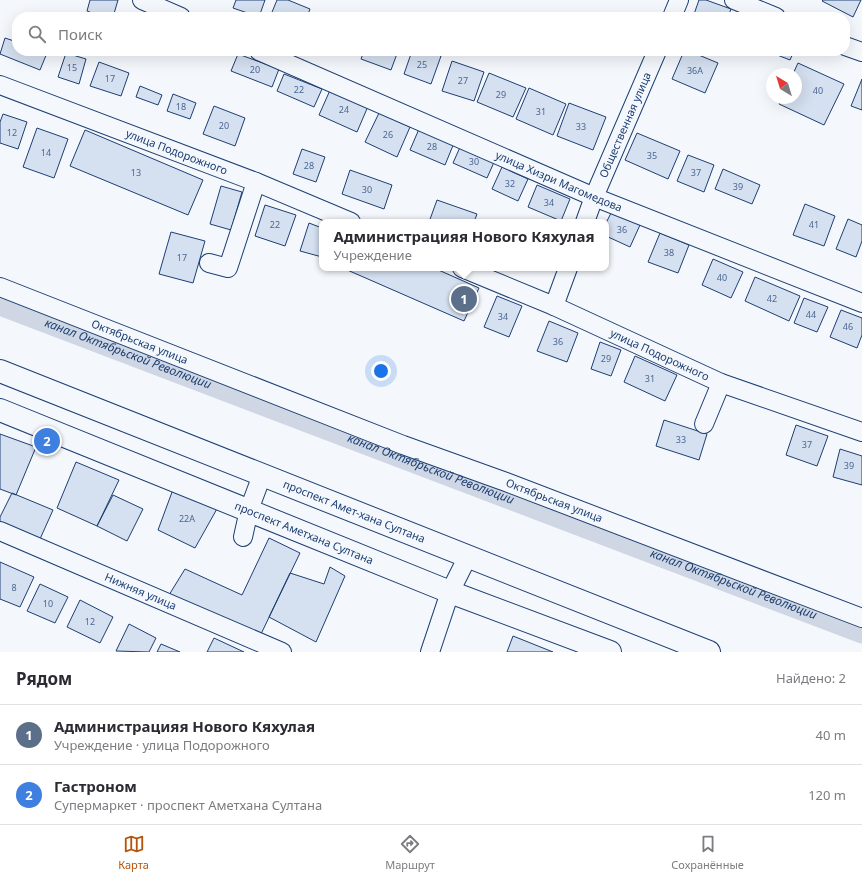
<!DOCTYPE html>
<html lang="ru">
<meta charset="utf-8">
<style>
:root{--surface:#fff;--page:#f2f2f3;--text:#2b2b33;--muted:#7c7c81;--line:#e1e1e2;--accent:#b45309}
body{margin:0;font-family:"Noto Sans",sans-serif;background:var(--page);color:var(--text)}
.compass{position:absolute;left:766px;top:68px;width:36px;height:36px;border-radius:50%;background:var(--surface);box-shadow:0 4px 16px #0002;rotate:322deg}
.you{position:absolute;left:381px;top:371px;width:14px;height:14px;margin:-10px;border:3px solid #fff;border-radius:50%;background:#1a73e8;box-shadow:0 0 0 6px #1a73e833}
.badge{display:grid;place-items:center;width:26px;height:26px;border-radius:50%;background:var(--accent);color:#fff;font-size:13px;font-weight:700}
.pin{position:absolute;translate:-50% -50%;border:2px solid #fff;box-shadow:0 1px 4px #0006}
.popup{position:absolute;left:319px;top:219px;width:290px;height:52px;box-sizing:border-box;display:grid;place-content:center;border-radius:8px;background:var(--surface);filter:drop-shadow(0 1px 3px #0005);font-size:13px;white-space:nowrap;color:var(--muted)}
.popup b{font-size:15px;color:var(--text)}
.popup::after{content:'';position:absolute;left:50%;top:100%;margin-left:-8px;border:8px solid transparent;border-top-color:var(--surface)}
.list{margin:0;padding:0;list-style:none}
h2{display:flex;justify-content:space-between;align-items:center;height:52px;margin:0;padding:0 16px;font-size:17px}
h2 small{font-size:13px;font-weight:400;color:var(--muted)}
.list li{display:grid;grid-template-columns:26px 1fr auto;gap:12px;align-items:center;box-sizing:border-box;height:60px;padding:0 16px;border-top:1px solid var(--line)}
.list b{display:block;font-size:15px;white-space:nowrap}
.list p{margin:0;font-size:13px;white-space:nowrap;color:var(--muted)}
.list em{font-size:13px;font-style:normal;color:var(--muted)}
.icon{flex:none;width:22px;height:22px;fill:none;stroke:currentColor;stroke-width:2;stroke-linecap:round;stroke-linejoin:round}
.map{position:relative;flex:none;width:862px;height:652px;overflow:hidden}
.search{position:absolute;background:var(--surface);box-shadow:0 4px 16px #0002;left:12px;right:12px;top:12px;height:44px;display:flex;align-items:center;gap:10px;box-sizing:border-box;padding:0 14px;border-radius:16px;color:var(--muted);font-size:15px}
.sheet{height:172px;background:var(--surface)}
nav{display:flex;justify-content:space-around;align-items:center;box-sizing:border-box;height:56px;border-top:1px solid var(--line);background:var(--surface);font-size:11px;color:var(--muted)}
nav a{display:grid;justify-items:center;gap:2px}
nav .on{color:var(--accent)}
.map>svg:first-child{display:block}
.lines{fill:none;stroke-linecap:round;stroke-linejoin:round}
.canal{stroke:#cfd7e4;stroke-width:21}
.building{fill:#d5e0f0;stroke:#1d3f73}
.minor-casing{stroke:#1d3f73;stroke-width:20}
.primary-casing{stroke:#1d3f73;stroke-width:24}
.minor{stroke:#f4f7fb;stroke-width:18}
.primary{stroke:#f4f7fb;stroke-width:22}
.labels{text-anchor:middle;stroke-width:3;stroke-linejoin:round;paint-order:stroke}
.number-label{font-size:9px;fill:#4b6792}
.street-label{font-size:11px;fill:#1d3f73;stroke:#f4f7fb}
.water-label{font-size:12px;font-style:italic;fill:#1d3f73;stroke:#f4f7fb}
</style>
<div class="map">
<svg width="862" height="652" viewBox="0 0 862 652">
<rect width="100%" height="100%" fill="#f4f7fb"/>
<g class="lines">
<path class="canal" id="s1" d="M0,305l862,328"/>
</g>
<path class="building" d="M90,0h28l-5,17h-11l-15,-6z
M236,0h29l-6,17 -26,-9z
M277,0h11l22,9 -3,8h-37z
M699,0h7l25,9 -3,8h-35z
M823,0h38l-8,17 -31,-16z
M5,38l12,4v9h23l7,2 -7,17 -40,-16z
M364,51h34l-7,19 -30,-11z
M412,51h16l13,5 -10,28 -27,-10z
M684,51h5l29,12 -13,30 -33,-14z
M767,51h27l-4,9z
M66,53l20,6 -7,25 -21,-7z
M238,54l41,15 -7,18 -41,-16z
M452,61l32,11 -10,29 -32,-10z
M99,62l30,11 -8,23 -31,-10z
M798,63l46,21 -20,41 -45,-21 3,-6h14v-24h-3z
M489,73l37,15 -13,29 -36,-15z
M284,74l38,15 -8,18 -37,-16z
M862,79v31l-11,-4z
M140,86l22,9 -4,10 -22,-8z
M331,88l38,16 -12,28 -38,-17z
M529,88l37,16 -13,31 -37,-16z
M173,94l23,9 -6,16 -23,-8z
M569,103l37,14 -13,33 -36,-14z
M214,106l31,12 -10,28 -32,-12z
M379,113l31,14 -13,30 -32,-15z
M3,114l24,8 -9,27 -18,-6v-21z
M37,128l31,11 -14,39 -31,-11z
M419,129l35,14 -9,22 -35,-15z
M85,130l118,50 -15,35 -118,-49z
M637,133l43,18 -12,28 -43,-19z
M461,145l34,15 -8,18 -34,-15z
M302,149l23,8 -9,25 -23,-8z
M688,155l26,10 -10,27 -27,-11z
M502,167l26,12 -10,22 -26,-12z
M723,169l37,16 -8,19 -37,-15z
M350,170l42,15 -8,24 -42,-15z
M537,185l33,14 -9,22 -33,-14z
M221,186l21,6 -11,38 -21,-6z
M437,200l40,14 -3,8h-45z
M805,204l30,12 -11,30 -31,-11z
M265,205l31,10 -11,31 -30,-10z
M612,211l28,14 -10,22 -24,-11v-13z
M848,219l14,6v16l-6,16 -20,-8z
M309,223l13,5v29l-22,-6z
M171,232l34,9 -12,42 -34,-9z
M660,233l29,12 -11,28 -30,-11z
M713,259l30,13 -12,26 -29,-13z
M345,268h89l45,20 -15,33 -119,-52z
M755,277l45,19 -11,25 -44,-20z
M497,296l25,10 -13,31 -25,-10z
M804,298l24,9 -11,25 -23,-9z
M841,310l21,8v17l-5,13 -27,-11z
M549,321l29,12 -11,29 -30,-11z
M600,342l21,8 -10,26 -20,-7z
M635,356l42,19 -12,26 -41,-19z
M664,420l43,14 -8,26 -43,-14z
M796,425l32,11 -11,30 -31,-11z
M0,434l36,13 -20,48 -16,-6z
M840,449l22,7v29l-29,-8z
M76,462l43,18 -22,46 -40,-18z
M175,484l43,23 -23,41 -37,-18z
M12,493l41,17 -13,29 -40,-15v-7z
M113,495l30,14 -16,32 -30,-15z
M269,538l31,15 -39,81 -92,-39 16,-26 57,26z
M0,562l34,15 -14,30 -20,-8z
M330,567l15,9 -29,66 -47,-25 21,-44 34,11z
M40,584l28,13 -13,26 -28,-12z
M80,600l33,17 -13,26 -33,-16z
M129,624l27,14 -7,14 -33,-1z
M513,636l40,16h-46z
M214,638l30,14h-37z
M161,644l19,8h-23z"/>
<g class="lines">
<g class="minor-casing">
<g id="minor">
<path d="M142,0l39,17"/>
<path d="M734,0l42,17"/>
<path d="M672,17l7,-17"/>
<path d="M845,46l17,6"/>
<path id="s2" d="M259,51l335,146 268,106"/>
<path id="s3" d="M0,85l256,97 95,40"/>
<path id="s4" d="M585,222l9,-25 63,-146"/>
<path d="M209,263l19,5 28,-86"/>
<path id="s5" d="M462,268l92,38 167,77 141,49"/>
<path id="s6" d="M0,287l403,158 103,37 356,136"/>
<path d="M554,306l14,-38"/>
<path d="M704,424l17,-41"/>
<path id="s7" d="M0,531l282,121"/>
<path d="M243,537l6,-27 13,-35"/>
<path d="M430,652l20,-60 18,-36"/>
</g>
</g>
<g class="primary-casing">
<g id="primary">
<path id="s8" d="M0,371l709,281"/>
<path id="s9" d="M0,410l450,182 160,60"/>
</g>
</g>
<use href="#minor" class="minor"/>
<use href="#primary" class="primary"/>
</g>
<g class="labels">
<g class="number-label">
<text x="422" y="68">25</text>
<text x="72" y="71">15</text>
<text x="255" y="73">20</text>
<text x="695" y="74">36А</text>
<text x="110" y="82">17</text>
<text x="463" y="84">27</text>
<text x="299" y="93">22</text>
<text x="818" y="94">40</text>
<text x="501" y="98">29</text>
<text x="181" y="110">18</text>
<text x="344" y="113">24</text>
<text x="541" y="115">31</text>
<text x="224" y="129">20</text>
<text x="581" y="130">33</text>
<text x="12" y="136">12</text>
<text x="388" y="138">26</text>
<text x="432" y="150">28</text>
<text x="46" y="156">14</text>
<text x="652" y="159">35</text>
<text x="474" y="165">30</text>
<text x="309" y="169">28</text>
<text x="136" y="176">13</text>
<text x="696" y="176">37</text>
<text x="510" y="187">32</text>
<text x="738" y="190">39</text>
<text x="367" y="193">30</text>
<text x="549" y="206">34</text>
<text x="275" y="228">22</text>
<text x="814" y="228">41</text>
<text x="622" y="233">36</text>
<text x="669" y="256">38</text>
<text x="182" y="261">17</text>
<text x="722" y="281">40</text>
<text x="772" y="302">42</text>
<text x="811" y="318">44</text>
<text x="503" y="320">34</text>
<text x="848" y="330">46</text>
<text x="558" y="345">36</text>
<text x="606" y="362">29</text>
<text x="650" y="382">31</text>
<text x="681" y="443">33</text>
<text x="807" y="448">37</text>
<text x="849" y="469">39</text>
<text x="187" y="522">22А</text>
<text x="14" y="591">8</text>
<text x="48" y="607">10</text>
<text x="90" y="625">12</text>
</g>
<g class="street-label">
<text dy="4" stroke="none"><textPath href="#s4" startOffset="105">Общественная улица</textPath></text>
<text dy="4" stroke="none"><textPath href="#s3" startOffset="189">улица Подорожного</textPath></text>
<text dy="4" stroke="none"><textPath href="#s2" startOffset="327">улица Хизри Магомедова</textPath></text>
<text dy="4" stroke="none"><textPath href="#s6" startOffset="150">Октябрьская улица</textPath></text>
<text dy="4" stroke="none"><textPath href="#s5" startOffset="216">улица Подорожного</textPath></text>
<text dy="4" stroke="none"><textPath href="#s6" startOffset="594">Октябрьская улица</textPath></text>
<text dy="4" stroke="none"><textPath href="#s8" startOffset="381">проспект Амет-хана Султана</textPath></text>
<text dy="4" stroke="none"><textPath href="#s9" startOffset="328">проспект Аметхана Султана</textPath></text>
<text dy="4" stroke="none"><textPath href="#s7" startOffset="153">Нижняя улица</textPath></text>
</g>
<g class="water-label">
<text dy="4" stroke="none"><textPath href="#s1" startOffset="137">канал Октябрьской Революции</textPath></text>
<text dy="4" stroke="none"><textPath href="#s1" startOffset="461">канал Октябрьской Революции</textPath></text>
<text dy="4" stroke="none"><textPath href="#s1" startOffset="785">канал Октябрьской Революции</textPath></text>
</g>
</g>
</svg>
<svg class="compass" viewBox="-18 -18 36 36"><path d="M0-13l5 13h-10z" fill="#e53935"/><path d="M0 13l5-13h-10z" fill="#7c7c81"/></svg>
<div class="you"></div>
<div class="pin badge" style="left:464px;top:299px;background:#5c6f8a">1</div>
<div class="popup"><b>Администрацияя Нового Кяхулая</b>Учреждение</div>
<div class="pin badge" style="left:47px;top:441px;background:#3f7fe0">2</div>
<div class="search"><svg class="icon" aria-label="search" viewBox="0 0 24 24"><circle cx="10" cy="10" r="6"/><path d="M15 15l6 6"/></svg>Поиск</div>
</div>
<section class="sheet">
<h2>Рядом<small>Найдено: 2</small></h2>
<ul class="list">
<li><span class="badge" style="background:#5c6f8a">1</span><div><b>Администрацияя Нового Кяхулая</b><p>Учреждение · улица Подорожного</p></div><em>40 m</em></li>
<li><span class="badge" style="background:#3f7fe0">2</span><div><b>Гастроном</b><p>Супермаркет · проспект Аметхана Султана</p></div><em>120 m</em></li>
</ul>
</section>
<nav>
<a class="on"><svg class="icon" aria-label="map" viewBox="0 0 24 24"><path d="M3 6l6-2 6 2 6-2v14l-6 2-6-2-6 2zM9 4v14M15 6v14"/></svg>Карта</a>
<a><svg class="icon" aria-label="directions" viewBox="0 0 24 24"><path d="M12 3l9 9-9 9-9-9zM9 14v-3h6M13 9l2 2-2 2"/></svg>Маршрут</a>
<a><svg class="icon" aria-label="saved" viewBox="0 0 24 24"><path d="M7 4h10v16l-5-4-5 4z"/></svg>Сохранённые</a>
</nav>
